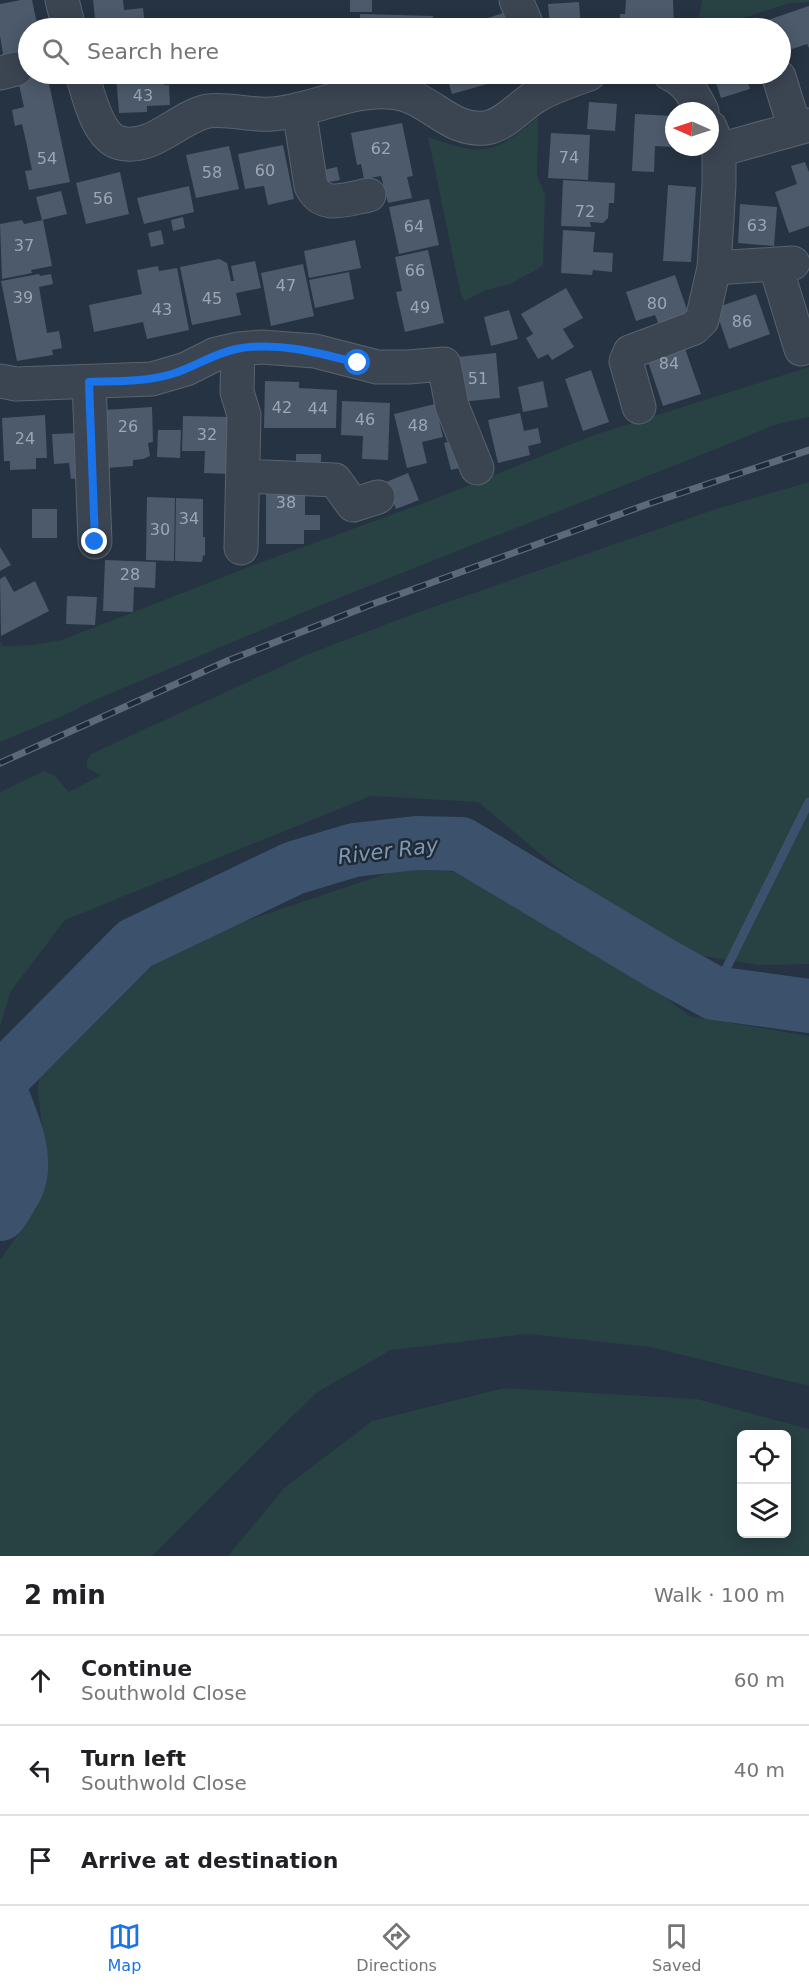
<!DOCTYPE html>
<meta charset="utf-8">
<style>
:root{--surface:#fff;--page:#f6f6f6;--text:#202124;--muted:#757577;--line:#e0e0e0;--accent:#1a73e8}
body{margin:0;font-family:"DejaVu Sans",sans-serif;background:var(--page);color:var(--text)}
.controls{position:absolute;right:18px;bottom:18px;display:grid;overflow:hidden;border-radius:9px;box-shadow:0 3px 15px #0003}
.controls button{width:54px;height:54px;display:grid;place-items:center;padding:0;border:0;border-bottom:2px solid var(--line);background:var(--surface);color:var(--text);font:30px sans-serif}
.compass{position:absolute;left:665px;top:102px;width:54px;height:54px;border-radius:50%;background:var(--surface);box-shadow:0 3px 15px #0003;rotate:273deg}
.stop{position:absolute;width:18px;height:18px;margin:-14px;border:4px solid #1a73e8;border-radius:50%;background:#fff}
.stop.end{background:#1a73e8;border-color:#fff;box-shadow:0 2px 6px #0008}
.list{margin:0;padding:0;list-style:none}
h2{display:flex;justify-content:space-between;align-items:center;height:78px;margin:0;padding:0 24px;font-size:26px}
h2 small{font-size:20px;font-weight:400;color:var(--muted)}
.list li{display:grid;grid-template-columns:39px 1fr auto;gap:18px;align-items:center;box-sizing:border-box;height:90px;padding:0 24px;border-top:2px solid var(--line)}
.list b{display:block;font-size:22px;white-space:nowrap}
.list p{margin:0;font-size:20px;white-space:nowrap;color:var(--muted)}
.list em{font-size:20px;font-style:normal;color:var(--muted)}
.icon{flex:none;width:33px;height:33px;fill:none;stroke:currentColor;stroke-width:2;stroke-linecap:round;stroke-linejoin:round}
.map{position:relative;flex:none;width:809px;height:1556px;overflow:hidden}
.search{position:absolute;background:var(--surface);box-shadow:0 3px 15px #0003;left:18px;right:18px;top:18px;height:66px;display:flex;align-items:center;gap:15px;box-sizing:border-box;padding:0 21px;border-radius:33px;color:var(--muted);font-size:22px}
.sheet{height:348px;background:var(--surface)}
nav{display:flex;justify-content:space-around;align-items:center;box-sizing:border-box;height:84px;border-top:2px solid var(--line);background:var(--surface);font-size:16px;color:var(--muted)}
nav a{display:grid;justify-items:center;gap:3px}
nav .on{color:var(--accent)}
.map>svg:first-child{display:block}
.green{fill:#284143;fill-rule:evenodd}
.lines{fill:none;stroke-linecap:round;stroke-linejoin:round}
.stream{stroke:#3c516b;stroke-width:9}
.river{stroke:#3c516b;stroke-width:54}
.building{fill:#4c5a6b}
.minor-casing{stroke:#59636f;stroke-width:35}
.minor{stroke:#3b4552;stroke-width:33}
.rail-casing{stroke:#5d6979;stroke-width:7}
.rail{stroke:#1f2a37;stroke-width:4.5;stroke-dasharray:14;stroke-linecap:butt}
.route{stroke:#1a73e8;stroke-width:8}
.labels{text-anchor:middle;stroke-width:5;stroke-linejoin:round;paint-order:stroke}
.number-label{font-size:16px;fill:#9da6b4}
.water-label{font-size:21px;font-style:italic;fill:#7f97b3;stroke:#1f2a37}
</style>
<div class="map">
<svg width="809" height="1556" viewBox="0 0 809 1556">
<rect width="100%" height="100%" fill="#263342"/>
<path class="green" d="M702,0h107v2l-19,1 -78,25h-15z
M538,117l-1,58 8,20 -2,71 -33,18 -24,6 -21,11 -4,-7 -5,-22 -28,-135c55,19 65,19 110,-20z
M809,367v50l-35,8 -53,22 -400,158 -231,97 -23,12 -67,28v-101l3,5 29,-1 30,-5 189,-74 181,-66 162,-65z
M809,482v482l-50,1 -86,-14 -123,-89 -72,-60 -107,-6 -306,124 -54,71 -11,36v-235l44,-21 10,4 15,17 32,-17 -14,-7v-8l4,-6 215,-99 110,-42 303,-105z
M400,869l61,3 121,62 108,82 119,20v350l-159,-39 -122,-13 -137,16 -75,43 -164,163h-152v-296l37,-53 9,-45 -8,-72 2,-25 64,-72 73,-49z
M504,1388l193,11 112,30v127h-581l56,-68 88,-67zM742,1434h44v100h-44z"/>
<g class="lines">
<path class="stream" d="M714,993l95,-191"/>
<path class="river" d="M0,1080l135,-136 159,-76 60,-18 62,-7 45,1 204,122 49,27 95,13
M0,1090c10,28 30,66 17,96 -4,9 -11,19 -17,28"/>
</g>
<path class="building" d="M21,0h11l6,28h-10v46h19l23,108 -41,8 -4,-19 7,-1 -5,-24 -5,-22 -7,2 -3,-16 12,-3 -11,-49 -9,2 -4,-24v-32z
M93,0h30l1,10 19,-2 2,20h-49z
M350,0h22v12h-22z
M626,0h47l1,28h-54v-14h5z
M579,2l2,26h-31l-2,-24z
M809,6v42l-2,-4 -27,9v-25h-36z
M509,11l5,17h-30l-2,-8z
M360,14l73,2v12h-73z
M218,18h27v10h-27z
M275,18h16v10h-16z
M339,19l18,1v8h-19z
M116,74h47l1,11h5l1,20 -23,1v6l-28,1z
M446,74h49l3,7 -46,13z
M713,74h32l5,15 -29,9z
M589,102l28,2 -2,27 -28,-2z
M635,114l39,2v31l-19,-1 -1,26 -22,-1z
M402,123l11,53 -6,1 5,21 -24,5 -7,-27 -17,3 -3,-15 -4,1 -6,-32z
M551,133l39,2 -2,45 -40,-2z
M283,145l11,54 -26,6 -4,-19 -19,3 -7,-35z
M229,146l10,43 -43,9 -10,-43z
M805,162l4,10v54l-20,7 -14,-41 22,-8 -6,-18z
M337,167l3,13 -15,3 -2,-13z
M120,172l9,42 -43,10 -10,-41z
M563,180l52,3 -1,20h-5l-1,15 -5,5 -13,-1 1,5 -30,-1z
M668,185l28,2 -5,75 -28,-1z
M189,186l5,26 -50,12 -7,-26z
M61,191l6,23 -25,6 -6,-23z
M429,199l10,46 -40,9 -10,-47z
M740,204l37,3 -3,39 -36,-3z
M183,217l2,11 -12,3 -2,-11z
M22,220l2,4 19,-4 9,46 -21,4 1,3 -30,6 -2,-55z
M161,230l3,14 -13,3 -3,-14z
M563,230l32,2 -2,20 20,1 -1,19 -19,-2 -1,5 -31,-2z
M355,240l6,28 -52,10 -5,-27z
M428,250l16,73 -39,9 -9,-40 6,-1 -7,-34z
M219,259l8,4 4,18h3l-3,-15 24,-5 6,27 -25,5 5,22 -49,10 -12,-58z
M303,264l11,52 -43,10 -10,-53z
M158,266l1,5 18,-3 12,62 -42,9 -4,-17 -49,10 -5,-27 53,-11 -5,-24z
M349,272l5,27 -39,9 -6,-28z
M39,274l1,2 11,-2 2,10 -14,3 8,46 12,-2 3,17 -10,2 1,5 -36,6 -16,-80z
M675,275l17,49 -29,11 -8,-20 -19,6 -10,-29z
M566,288l17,30 -20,11 11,18 -22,13 -4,-6 -10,5 -12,-21 7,-4 -12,-20z
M756,294l14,40 -41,15 -14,-41z
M509,310l9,29 -27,7 -7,-29z
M683,343l18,51 -38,12 -17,-50z
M496,353l4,45 -39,4 -4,-45z
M591,370l18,52 -26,9 -18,-52z
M265,381l34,1v6l38,2 -1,38h-72z
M543,381l5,26 -25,5 -5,-25z
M342,401l48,2 -2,57 -26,-1 1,-23 -22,-1z
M435,404l8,33 -21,5 5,21 -20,5 -13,-54z
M152,407l1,35 -5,1 2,13 -7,3 -10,1v6l-27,2 -2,-58z
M520,413l4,18 14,-3 3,15 -13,3 2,9 -32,8 -10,-43z
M45,415l2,43h-11v11l-26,1v-9h-6l-2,-43z
M183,416l48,1 -1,57 -26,-1 1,-22h-23z
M158,430h23l-1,28 -23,-1z
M79,433l2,45 -10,1 -2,-16 -15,1 -2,-30z
M457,440l7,27 -13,3 -7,-27z
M296,454h25v17h-25z
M408,473l11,27 -23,9 -10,-27z
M266,489h39v26h15v15h-16v14h-38z
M147,497l28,1 -1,63 -28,-1z
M176,498l27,1v38h2v19l-2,-1 -1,7 -27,-1z
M32,509h25v29h-25z
M0,547l11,18 -11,6z
M105,560l51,2 -1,26 -21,-1 -1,25 -30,-1z
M5,576l9,16 21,-11 14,30 -48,25 -1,-57z
M67,596l30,1 -2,28 -29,-1z"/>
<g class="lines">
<g class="minor-casing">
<path id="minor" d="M62,0l7,28
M516,0l12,28
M0,73l16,-4
M82,74c6,19 15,63 38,69 33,8 58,-26 88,-32 22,-3 43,5 64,3 42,-3 82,-28 125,-21 33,5 53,39 88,35 20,-2 36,-24 53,-33 16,-9 34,-15 51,-21
M670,74c16,7 24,21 32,37
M779,77l16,52
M299,109l12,77c12,24 35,13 58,9
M719,150l90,-25
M775,264l26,85
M714,268l79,-5
M238,349l-1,43 7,23 -3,133
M0,381l16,3 136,-5 34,-10 30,-15 22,-5 24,-2 53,4 62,16h31l36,-3 8,42 25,62
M89,382l6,160
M639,407l-13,-46 4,-9 64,-24 8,-8 12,-52 5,-83v-35l-9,-23
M243,476l92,4 18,25 25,-8"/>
</g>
<use href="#minor" class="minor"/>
<g class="rail-casing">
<path id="rail" d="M0,763l227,-102 143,-56 278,-101 161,-54"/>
</g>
<use href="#rail" class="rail"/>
</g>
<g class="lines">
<path class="route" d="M95,542l-6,-160c28,-1 56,0 83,-8 22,-7 41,-20 64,-25 41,-8 84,4 122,14"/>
</g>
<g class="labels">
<g class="number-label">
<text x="143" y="101">43</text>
<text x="381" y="154">62</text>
<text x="569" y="163">74</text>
<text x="47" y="164">54</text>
<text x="265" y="176">60</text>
<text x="212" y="178">58</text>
<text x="103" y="204">56</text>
<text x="585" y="217">72</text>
<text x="757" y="231">63</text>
<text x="414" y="232">64</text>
<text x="24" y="251">37</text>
<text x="415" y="276">66</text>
<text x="286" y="291">47</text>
<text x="23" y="303">39</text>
<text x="212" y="304">45</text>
<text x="657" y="309">80</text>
<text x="420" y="313">49</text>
<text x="162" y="315">43</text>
<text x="742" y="327">86</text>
<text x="669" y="369">84</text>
<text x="478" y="384">51</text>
<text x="282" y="413">42</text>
<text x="318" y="414">44</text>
<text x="365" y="425">46</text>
<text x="418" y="431">48</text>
<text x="128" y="432">26</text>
<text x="207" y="440">32</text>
<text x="25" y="444">24</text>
<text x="286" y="508">38</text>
<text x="189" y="524">34</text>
<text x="160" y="535">30</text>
<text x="130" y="580">28</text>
</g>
<g class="water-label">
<text transform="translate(388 851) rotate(-7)" y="7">River Ray</text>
</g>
</g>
</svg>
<div class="controls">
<button><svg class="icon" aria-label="locate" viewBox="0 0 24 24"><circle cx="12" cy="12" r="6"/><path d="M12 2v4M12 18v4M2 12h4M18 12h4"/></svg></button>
<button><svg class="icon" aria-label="layers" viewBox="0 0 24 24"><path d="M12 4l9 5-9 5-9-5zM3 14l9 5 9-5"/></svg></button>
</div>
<svg class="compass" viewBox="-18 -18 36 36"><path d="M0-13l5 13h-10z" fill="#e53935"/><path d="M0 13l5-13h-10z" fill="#757577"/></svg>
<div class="stop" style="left:358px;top:363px"></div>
<div class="stop end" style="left:95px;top:542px"></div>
<div class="search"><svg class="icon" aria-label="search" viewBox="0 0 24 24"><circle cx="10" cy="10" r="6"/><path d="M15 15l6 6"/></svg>Search here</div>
</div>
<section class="sheet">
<h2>2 min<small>Walk · 100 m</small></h2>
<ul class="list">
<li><svg class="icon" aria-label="ahead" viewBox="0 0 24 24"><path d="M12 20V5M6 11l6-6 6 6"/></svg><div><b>Continue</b><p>Southwold Close</p></div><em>60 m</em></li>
<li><svg class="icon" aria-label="left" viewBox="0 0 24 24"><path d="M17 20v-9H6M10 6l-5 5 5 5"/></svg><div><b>Turn left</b><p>Southwold Close</p></div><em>40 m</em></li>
<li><svg class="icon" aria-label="arrive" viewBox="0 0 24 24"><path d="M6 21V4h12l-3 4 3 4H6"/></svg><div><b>Arrive at destination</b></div></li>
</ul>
</section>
<nav>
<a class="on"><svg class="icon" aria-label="map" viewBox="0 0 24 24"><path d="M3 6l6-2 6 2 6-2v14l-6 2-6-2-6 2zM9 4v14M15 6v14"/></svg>Map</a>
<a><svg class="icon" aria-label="directions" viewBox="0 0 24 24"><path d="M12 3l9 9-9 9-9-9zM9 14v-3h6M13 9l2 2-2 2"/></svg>Directions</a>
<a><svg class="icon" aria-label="saved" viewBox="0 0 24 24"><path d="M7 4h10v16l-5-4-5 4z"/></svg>Saved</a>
</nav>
